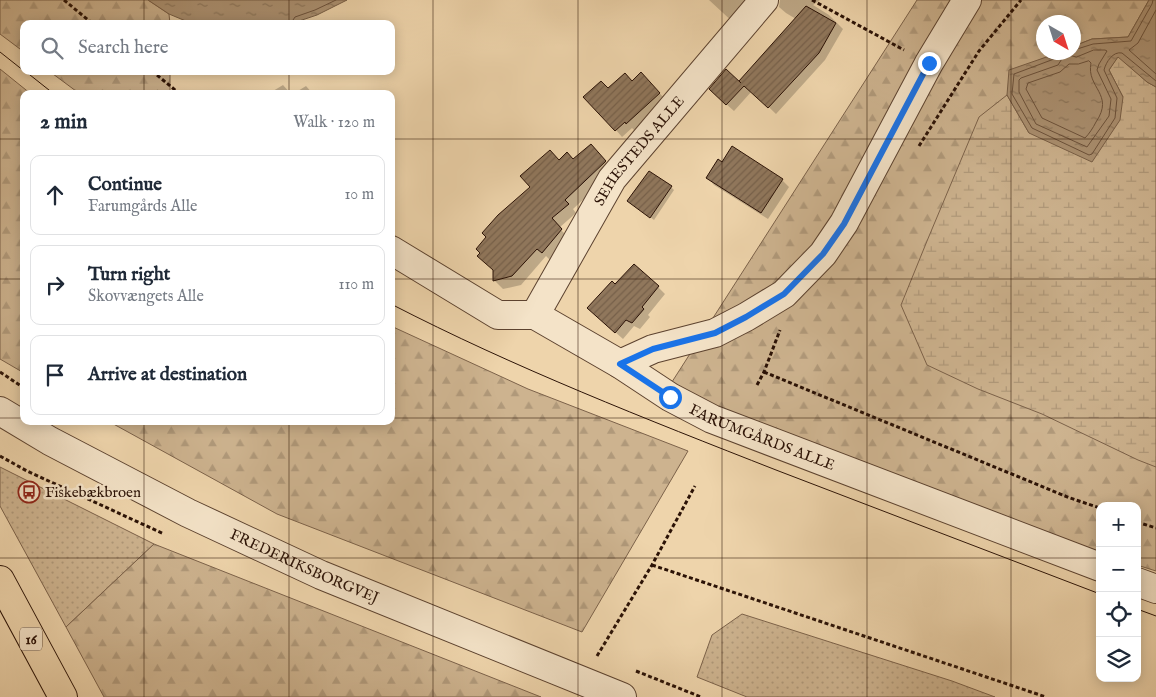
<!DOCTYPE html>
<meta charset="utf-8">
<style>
:root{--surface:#fff;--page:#f6f6f7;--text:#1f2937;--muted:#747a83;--line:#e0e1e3}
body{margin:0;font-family:"IM FELL English",serif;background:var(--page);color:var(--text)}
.controls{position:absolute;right:15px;bottom:15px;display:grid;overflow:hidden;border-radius:10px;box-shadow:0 2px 12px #0003}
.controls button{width:45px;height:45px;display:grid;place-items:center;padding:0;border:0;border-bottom:1px solid var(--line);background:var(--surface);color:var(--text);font:25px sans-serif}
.compass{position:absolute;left:1036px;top:15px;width:45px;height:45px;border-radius:50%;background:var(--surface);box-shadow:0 2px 12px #0003;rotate:141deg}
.stop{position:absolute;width:15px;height:15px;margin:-11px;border:4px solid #1a73e8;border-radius:50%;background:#fff}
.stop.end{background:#1a73e8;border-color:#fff;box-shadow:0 1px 5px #0008}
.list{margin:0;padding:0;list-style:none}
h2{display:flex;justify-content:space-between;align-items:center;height:65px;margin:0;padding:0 20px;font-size:21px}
h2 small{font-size:16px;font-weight:400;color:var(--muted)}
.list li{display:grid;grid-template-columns:32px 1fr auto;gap:15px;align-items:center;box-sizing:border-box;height:80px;margin:0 10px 10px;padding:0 10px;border:1px solid var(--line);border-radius:10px}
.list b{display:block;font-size:19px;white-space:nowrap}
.list p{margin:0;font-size:16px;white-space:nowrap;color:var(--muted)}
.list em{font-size:16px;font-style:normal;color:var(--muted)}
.icon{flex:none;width:28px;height:28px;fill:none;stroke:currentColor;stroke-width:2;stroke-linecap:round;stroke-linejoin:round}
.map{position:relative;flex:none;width:1156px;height:697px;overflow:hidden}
.search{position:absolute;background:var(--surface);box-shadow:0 2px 12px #0003;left:20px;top:20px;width:375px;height:55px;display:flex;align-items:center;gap:12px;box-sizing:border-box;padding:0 18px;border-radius:10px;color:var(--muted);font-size:19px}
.panel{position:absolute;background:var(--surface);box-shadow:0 2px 12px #0003;left:20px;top:90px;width:375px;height:335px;border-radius:10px}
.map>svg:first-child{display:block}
.grass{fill:url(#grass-dots);stroke:#7c624a}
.forest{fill:url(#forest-firs);stroke:#7c624a}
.wetland{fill:url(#wetland-marsh);stroke:#7c624a}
.water{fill:url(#water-ripples);stroke:#785f47}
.shadow{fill:#0003}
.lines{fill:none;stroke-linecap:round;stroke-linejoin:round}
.shore{stroke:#6c523c;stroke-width:1}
.building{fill:url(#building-hatch);stroke:#2b1206}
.minor-casing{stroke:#5c422f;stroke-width:30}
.highway-casing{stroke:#2b1206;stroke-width:30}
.path{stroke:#2b1206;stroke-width:3;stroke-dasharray:4 2.5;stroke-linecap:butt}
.minor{stroke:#f4e3c8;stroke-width:28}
.highway{stroke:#eed4ab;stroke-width:28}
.tram{stroke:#2b1206;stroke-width:1}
.route{stroke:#1a73e8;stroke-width:6}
.grid{fill:none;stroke:#2b1206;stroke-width:1;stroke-opacity:0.55}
.labels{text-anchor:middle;stroke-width:5;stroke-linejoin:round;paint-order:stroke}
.shield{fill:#f4e3c8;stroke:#675140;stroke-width:1}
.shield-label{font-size:14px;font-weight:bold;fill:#2b1206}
.street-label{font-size:15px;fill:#2b1206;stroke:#f4e3c8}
.poi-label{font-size:15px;fill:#2b1206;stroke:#f4e3c8;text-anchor:start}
</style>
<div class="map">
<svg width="1156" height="697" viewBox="0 0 1156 697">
<defs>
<pattern id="grass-dots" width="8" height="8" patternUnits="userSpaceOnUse" patternTransform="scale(1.25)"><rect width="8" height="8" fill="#cdb38f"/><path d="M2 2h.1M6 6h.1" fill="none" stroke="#b0997a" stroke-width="1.8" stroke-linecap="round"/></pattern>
<pattern id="forest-firs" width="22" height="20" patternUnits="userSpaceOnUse" patternTransform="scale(1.25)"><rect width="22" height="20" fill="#cdb38f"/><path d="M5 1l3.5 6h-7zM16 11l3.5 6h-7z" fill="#b0997a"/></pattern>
<pattern id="wetland-marsh" width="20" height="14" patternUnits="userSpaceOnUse" patternTransform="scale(1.25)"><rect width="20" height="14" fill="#cdb38f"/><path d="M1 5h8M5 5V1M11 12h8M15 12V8" fill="none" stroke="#b0997a"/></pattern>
<pattern id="water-ripples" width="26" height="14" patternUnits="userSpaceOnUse" patternTransform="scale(1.25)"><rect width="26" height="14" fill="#ac9273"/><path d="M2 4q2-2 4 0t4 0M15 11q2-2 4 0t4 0" fill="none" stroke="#8c765c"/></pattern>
<pattern id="building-hatch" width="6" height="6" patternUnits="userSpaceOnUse" patternTransform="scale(1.25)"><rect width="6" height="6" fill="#90775c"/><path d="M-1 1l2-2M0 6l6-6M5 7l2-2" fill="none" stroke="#76604a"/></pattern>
</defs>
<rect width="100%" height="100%" fill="#eed4ab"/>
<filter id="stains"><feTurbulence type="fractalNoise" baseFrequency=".004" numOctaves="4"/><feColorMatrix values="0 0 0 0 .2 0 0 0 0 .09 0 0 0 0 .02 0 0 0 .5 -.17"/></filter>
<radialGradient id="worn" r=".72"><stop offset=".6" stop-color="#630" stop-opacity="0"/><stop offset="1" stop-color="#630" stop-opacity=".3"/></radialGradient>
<path class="grass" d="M0,467l154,77 -88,83 -66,-121z
M742,614l210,67 43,16h-248l-50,-20 15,-42z"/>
<path class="forest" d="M0,0h148l21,14 1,10h-146v28l-24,-18z
M917,0h232l-21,37 -36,2 -18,7v-24h-30v30l14,1 -10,3 99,26 9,5v484l-19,-6v-59h-37v46l-439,-153z
M0,69l31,25h-7v279l-24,-14z
M49,71h121v23h-90z
M391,326l137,63 160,62 -106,181 -305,-118 -169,-93h283z
M154,544l387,153h-437l-38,-70z"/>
<path class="wetland" d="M1118,56l29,26 9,5v380l-18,-7 -96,-46 -64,-25 -51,-24 -26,-60 26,-64 52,-124 28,-22 22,38 94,-36 -14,-27z"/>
<path class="water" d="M148,0h199l-30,15 -27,9h-97l-24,-10z
M1149,0h7v87l-9,-5 -29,-25 -9,13 14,27 -3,23 -28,42 -63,-29 -22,-38 2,-25 49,-17 16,-1v-6l18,-7 36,-2z"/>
<path class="shadow" d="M709,0h47l-21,24z
M780,0h40l-7,5 16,10 14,14 -18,31 -49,54 -24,-23 -18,20 -17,-15 26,-10 53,-67 -10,-6 -7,-6z
M648,81l18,19 -32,30 -2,-2 -10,9 -6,-7 -8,-40 25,-8z
M283,85l8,9h-23z
M306,86l7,8h-20z
M599,155l15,16 -41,38 3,4 -17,15 11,11 -19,22 -5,-5 -25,29 -18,4 -8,-8 -1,-10 65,-110h15z
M708,178l74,2 7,7 -21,32 -54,-34z
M671,187l3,3 -20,30 -22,-16z
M658,287l7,7 -17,21 2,2 -10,12 -6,-3 -11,13 -27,-24z"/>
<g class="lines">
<path class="shore" d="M1156,10l-18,33 -9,7 27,24
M292,24l1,-4 2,-3 20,-7 21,-10
M1074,50l19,-6 38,-3 21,-37 1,-4
M1094,50h11l2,1 -8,13 -2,6 14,29 -2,17 -22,31 -51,-23 -17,-32v-12l2,-2 37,-13 7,-11 11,3z
M1058,52l-1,4 -3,3 -40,15 -2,20 20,34 57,27 3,-1 23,-36 2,-20 -13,-28c2,-8 9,-19 18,-17l34,28
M1089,61l2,2c-5,25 24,31 5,59 -3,6 -7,12 -11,16l-43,-20 -16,-29 2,-6 32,-11 9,-8h9z"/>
</g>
<path class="building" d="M806,6l30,17 -17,30 -51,55 -24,-22 -18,19 -17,-16 17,-20 15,14 -2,-2z
M641,72l19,21 -34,31 -1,-2 -10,9 -32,-34 18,-16 7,7 17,-15 7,8z
M591,144l15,17 -41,39 4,4 -17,14 10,11 -20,24 -5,-4 -25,27 -19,5v-11l-16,-14 3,-3 -4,-4 10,-12 -4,-4 16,-18 32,-28 -10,-11 30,-26 9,10 8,-8 6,7z
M732,146l51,33 -22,34 -55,-35 12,-19 4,3z
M649,171l23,15 -22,32 -23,-17z
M634,264l25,22 -17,21 2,2 -12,14 -6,-3 -11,13 -28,-25 25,-27 3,3z"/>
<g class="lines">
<g class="minor-casing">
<g id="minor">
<path id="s1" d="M391,250l107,65h37l85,49 50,33 42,22 388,148"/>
<path id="s2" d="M535,315l77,-136 152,-179"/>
<path d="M620,364l33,-15 62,-16 31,-16 38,-23 39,-40 21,-31 85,-160 38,-63"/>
<path id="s3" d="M0,411l50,30 138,72 133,62 301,122"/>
<path d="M1137,582l19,7"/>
</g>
</g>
<g class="highway-casing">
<path id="highway" d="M0,580l63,117"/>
</g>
<path class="path" d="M64,0l29,24
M812,0l92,50
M152,71l28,23
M919,146l60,-95 42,-51
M0,372l24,16
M764,372l306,126 30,10
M757,385l7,-13 16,-42
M0,456l27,15 137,63
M1137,522l19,6
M652,565l394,132
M597,656l55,-91 43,-79
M636,671l65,26"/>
<use href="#minor" class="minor"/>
<use href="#highway" class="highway"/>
<path class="tram" d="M0,52l24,19
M25,71l29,23
M391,304c124,64 255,115 385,166 108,41 216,83 324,124
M1137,609l19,7"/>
</g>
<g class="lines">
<path class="route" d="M670,397l-50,-33 33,-15 62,-16 31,-16 38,-23 39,-40 21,-30 85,-161"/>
</g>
<path class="grid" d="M144,0v24M289,0v24M433,0v697M578,0v697M722,0v697M867,0v697M1011,0v697M144,71v23M289,71v23M0,139h24M391,139h765M0,279h24M391,279h765M0,418h24M391,418h765M144,421v276M289,421v276M0,558h1100M1137,558h19"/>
<defs>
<g id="bus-ring" transform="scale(1.125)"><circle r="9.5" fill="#f4e3c8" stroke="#8f2418" stroke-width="1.5"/><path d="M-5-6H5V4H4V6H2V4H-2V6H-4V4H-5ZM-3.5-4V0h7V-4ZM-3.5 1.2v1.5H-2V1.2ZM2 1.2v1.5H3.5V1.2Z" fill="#8f2418"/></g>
</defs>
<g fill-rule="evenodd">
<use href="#bus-ring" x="29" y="492"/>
</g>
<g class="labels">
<rect class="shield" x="20" y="627.5" width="22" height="23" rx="4"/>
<g class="shield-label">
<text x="31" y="644">16</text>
</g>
<g class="street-label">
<text dy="5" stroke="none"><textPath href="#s2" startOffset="195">SEHESTEDS ALLE</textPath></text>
<text dy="5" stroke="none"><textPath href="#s1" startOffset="421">FARUMGÅRDS ALLE</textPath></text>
<text dy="5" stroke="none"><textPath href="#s3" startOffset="342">FREDERIKSBORGVEJ</textPath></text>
</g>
<g class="poi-label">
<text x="45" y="497">Fiskebækbroen</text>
</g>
</g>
<rect width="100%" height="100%" filter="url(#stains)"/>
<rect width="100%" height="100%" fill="url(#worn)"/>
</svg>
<div class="controls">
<button>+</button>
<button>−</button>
<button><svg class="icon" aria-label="locate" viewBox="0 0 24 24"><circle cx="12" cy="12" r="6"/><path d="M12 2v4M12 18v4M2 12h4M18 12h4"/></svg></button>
<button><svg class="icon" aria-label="layers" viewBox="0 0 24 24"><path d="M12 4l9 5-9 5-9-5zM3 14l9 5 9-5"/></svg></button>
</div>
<svg class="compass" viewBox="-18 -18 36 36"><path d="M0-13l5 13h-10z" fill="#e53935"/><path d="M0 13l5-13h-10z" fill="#747a83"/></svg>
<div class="stop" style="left:670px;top:397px"></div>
<div class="stop end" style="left:929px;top:63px"></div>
<div class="search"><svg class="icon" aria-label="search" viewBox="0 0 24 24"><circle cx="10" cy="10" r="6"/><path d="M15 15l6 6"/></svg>Search here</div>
<section class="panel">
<h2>2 min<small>Walk · 120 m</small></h2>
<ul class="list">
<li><svg class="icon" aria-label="ahead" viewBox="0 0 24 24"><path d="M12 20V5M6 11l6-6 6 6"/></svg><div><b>Continue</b><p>Farumgårds Alle</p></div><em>10 m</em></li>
<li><svg class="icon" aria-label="right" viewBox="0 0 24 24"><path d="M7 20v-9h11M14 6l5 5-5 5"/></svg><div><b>Turn right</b><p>Skovvængets Alle</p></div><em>110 m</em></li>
<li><svg class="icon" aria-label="arrive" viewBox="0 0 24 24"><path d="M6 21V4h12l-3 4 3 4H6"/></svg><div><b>Arrive at destination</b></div></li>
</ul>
</section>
</div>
